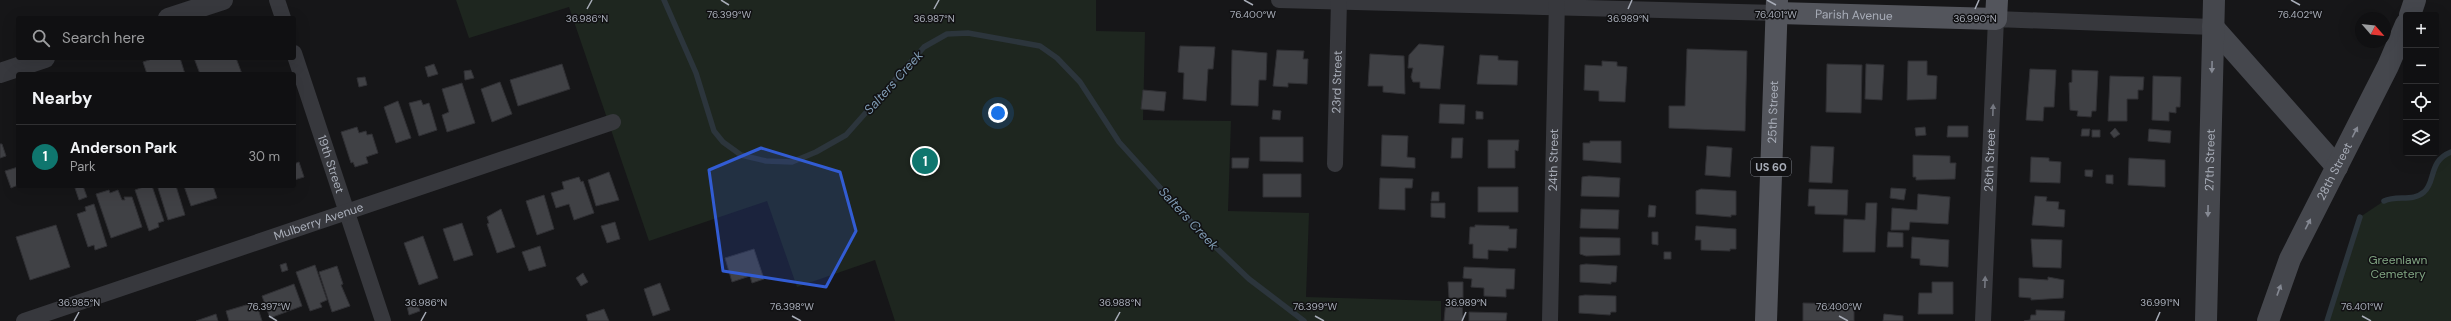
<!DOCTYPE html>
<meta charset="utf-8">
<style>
:root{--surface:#101012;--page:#19191b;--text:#f1f3f6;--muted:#9c9d9f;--line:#303032;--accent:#0f766e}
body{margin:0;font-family:"DM Sans",sans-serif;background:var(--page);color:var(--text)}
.controls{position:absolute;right:12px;top:12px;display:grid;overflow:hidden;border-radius:4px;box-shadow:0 4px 16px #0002}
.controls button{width:36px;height:36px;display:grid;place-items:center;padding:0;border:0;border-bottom:1px solid var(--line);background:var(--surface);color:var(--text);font:20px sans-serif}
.compass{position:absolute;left:2355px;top:12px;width:36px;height:36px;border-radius:50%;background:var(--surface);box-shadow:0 4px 16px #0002;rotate:118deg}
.you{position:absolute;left:998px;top:113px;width:14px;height:14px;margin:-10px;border:3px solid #fff;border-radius:50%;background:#1a73e8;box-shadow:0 0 0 6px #1a73e833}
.badge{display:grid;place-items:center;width:26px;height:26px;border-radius:50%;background:var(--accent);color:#fff;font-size:13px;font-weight:700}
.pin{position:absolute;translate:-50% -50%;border:2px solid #fff;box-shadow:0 1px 4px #0006}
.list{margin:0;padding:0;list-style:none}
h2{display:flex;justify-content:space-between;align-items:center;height:52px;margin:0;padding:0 16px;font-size:17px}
h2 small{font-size:13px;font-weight:400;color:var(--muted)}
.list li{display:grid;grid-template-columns:26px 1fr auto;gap:12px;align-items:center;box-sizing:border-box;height:64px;padding:0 16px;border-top:1px solid var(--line)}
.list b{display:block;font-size:15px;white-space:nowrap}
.list p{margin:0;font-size:13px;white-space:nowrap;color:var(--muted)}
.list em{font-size:13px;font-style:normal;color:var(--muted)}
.icon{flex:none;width:22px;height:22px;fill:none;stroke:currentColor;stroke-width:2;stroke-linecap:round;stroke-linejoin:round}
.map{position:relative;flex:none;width:2451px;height:321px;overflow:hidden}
.search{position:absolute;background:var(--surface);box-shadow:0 4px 16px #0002;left:16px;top:16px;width:280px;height:44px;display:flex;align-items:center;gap:10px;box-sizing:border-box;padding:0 14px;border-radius:4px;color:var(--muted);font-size:15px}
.panel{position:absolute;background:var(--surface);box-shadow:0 4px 16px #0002;left:16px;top:72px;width:280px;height:116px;border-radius:4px}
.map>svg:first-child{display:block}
.green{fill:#1e261f}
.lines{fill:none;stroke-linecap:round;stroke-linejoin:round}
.stream{stroke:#2c353c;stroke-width:5.5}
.building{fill:#404145;stroke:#303034}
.minor{stroke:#37383d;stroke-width:16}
.tertiary{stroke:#37383d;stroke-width:20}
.secondary{stroke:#45474d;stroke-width:22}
.primary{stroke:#53555c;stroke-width:22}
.oneway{fill:#858993}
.oneway2{fill:#757881}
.marked{fill:#325cd3;fill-opacity:0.2;stroke:#325cd3;stroke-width:3;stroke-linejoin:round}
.ticks{fill:none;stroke:#a8adb8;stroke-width:1.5}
.labels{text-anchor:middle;stroke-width:3;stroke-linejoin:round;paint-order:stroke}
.shield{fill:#111113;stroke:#7b7e86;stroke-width:1}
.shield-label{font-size:11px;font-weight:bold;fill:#a8adb8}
.street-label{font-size:12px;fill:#a8adb8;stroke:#111113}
.park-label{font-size:12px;fill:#7fa381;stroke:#111113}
.water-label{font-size:13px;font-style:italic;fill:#7f9bb3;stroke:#111113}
.ticks-label{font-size:10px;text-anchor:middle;fill:#a8adb8;stroke:#111113;stroke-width:3;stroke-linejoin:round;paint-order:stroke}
</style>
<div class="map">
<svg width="2451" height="321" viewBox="0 0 2451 321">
<rect width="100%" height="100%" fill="#161618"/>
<path class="green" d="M456,0h640v31l49,1 -2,88 88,1 -3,90 81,2 -3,84 135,4v20h-546l-20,-61 -78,27 -30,-86 -118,40 -80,-234 -100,31z
M2451,152v169h-124l33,-104 27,-18 34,-5 6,-5 11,-28z"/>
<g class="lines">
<path class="stream" d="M664,0l32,73 18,58 9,11 18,13 25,6 26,1 24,-10 30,-17 78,-88 23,-13 21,-1 72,13 17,12 23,24 39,60 84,93 46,44 55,42
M2384,201c13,-6 29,1 40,-9 12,-10 4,-31 27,-40
M2327,321l33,-104"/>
</g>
<path class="building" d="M1419,44l25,2 -4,43 -20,-1v-6h-7l-2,-5 2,-9h-5l1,-13z
M1180,46l35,1 -2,22h-5l-2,32 -23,-2 1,-26 -6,-1z
M1687,49l60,2 -2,80 -76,-3v-22h16z
M1232,50l35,3 -1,27h-7l-1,26 -27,-1z
M1277,50l27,1 -1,8h5l-1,25 -19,-1v4l-15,-1z
M1370,54l34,2 1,38 -22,-2v-6h-15z
M1480,55l18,1v4l20,1 -1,24 -40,-1z
M155,58h25l5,16h-38l-4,-12z
M194,58h42l6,16h-42z
M1602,61l15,1v4l10,1 -2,35 -26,-1v-10l-15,-1 1,-25 17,1z
M1908,61h19v14l10,1 -1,23 -29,1z
M434,64l4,10 -10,3 -3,-10z
M562,64l8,25 -52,17 -8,-26z
M1827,64l35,1 -1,48 -35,-1z
M1866,64l18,1 -2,35 -17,-1z
M2030,69l26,1 -2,37h-10l-1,14 -17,-1z
M471,70l3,8 -9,2 -1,-9z
M2072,70l26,1 -2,40h-4l-1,6 -14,-1 1,-5 -8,-1 -1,-27 3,-1z
M2110,76l34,1 -1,13h-5v9h-11v22h-19z
M2153,76l28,1 -1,30h-4v6l-7,-1v9l-17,-1z
M365,77l2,8 -8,2 -2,-9z
M500,82l12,32 -20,8 -11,-33z
M462,83l13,40 -28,9 -5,-17 7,-3 -7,-23z
M1143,90l23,2 -2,19 -23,-2z
M421,100l2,5 6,-2 8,27 -18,6 -10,-33z
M398,101l13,37 -15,5 -12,-36z
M1440,104l25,1 -1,19 -25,-1z
M1273,110l8,1 -1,9 -8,-1z
M1476,111l7,1v7h-7z
M1948,126h20v11h-21z
M357,127l2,6 7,-2 1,4 5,-1 6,19 -12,4 2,6 -13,4 -2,-5 -2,1 -10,-31z
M1925,127l1,8 -10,1 -1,-8z
M2115,128l5,6 -6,4 -4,-5z
M2082,129h8l-1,7h-8z
M2149,129l22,2 -1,12 -22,-2z
M2092,130h8v7h-8z
M1382,135l26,1 -1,21 8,1v10l-34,-2z
M1260,137h43v25l-43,-1z
M1452,138h11l-1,20h-11z
M1488,140h31l-1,11 -3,-1v18h-27z
M1590,141h31v22l-38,-3v-17h7z
M0,144h2l4,12 -6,2z
M1707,146l25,2 -2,29 -25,-2z
M1811,146l23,1 -2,36 -23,-1z
M1913,155l37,1v7h6l-1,16 -39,1v-3h-3z
M2031,157l18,1v3l12,1 -1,21 -30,-1z
M1232,158h17l-1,10h-16z
M2129,158l36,2v27l-37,-2z
M299,162l5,15 -10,3v-16z
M18,167v18l-7,3 -6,-17z
M2085,170h8l-1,7 -7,-1z
M609,172l10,28 -23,6 -8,-26z
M1263,174h38v23h-38z
M2106,175h7v9l-7,-1z
M1589,176l31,2 -1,19 -38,-1 1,-19z
M579,177l2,5 2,-1 11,32 -20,7 -5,-16 -13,4 -5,-15 13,-4 -2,-7z
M1380,178l33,1 -1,9h-7v22l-26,-1z
M83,186l4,11 -8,3 -4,-12z
M146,186h6l12,35 -6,2 1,4 -10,4 -14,-41z
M164,186h12l9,29 -17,5 -10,-32z
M184,186h29l4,12 -26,8z
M1478,187h40v25h-40z
M1891,188l15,1 -2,11 -14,-2z
M1701,189l35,2v24h-5v2l-35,-3v-23z
M1809,189l39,1 -1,25 -32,-1v-8h-7z
M109,190l1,3 8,-3 4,10h3l-1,-3h8l10,30 -31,11 -15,-44z
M1432,192h7v9h-8z
M1918,194l32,3 -2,27 -38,-2 -1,8h-18l1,-22 25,2z
M544,195l10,34 -17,6 -11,-34z
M2035,196l12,1 -1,4 13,1 -1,7 7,1 -1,17 -32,-2z
M1431,203h14v15l-14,-1z
M1866,203h11l-2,49h-32l1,-33 21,1z
M94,204l13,42 -12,4 -1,-5 -6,2 -11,-33 9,-3 -1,-4z
M1649,205l7,1 -1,11h-7z
M501,209l14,38 -18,6 -10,-29 2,-1 -2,-6z
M1581,209l38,1 -1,19 -38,-1z
M615,222l5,17 -13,4 -6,-17z
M462,223l11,32 -19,6 -11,-32z
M56,225l14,42 -40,13 -14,-43z
M1475,225l34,1v3h8l-1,19h-8v3l-20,-1v9l-15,-1v-14h-4l1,-17h5z
M1696,226l40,3v20h-6v2l-29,-1v-10h-6z
M1652,232h6v13l-6,-1z
M1888,232l15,1v14h-16z
M423,236l15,42 -19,7 -15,-42z
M1580,237l40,1v17l-34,1 -6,-2z
M1912,237l37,3 -1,27 -28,-2v-6l-9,-1z
M2031,239l31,1 -1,28 -28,-1z
M540,246l6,20 -17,5 -7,-19z
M754,249l10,30 -12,4 -2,-7 -18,6 -7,-24z
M1664,252h7v7h-7z
M286,263l2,7 -6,2 -2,-7z
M1586,264l31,2 -1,16h-5v2l-31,-2v-17z
M315,265l12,35 -7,3 2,4 -12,4 -14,-39z
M337,266l6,18 -2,1 9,21 -18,6 -13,-40z
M1464,267l51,2 -1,20h-8v8l-22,-1v-8l-13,-1 1,-8 -9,-1z
M583,273l5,9 -7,4 -5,-8z
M2048,277l16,3 -1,18 -32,2v-2l-12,-1v-19l29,2z
M1448,282h15v16h-14z
M1932,282h21v32h-35l1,-21h13z
M660,283l10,27 -17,6 -9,-27z
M294,284l8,22 -32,12 -8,-22z
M1585,295l31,1v16h-5l-1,3 -31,-2v-17z
M1446,300l16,1 1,20h-19z
M256,302l6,19h-33l-3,-10z
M417,303l3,8 -11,4 -2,-9z
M1803,303l51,1v17h-51z
M604,309l5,12h-21l-2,-6z
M2036,310l29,1 -1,10h-40l6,-1 1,-5h5z
M1469,312l38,1 -1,8h-37z
M216,314l2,7h-22z
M1884,314l19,2v5h-20z"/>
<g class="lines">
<g class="minor">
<path d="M277,0l6,18"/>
<path d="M1279,0l498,13"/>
<path id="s1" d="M294,53l89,268"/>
<path id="s2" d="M1335,164l4,-164"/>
<path id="s3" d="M24,321l589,-199"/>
<path id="s4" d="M1550,321l7,-321"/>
<path id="s5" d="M1983,321l13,-302 217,8"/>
</g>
<path class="tertiary" d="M168,18l55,-18
M0,73l45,-15"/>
<g class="secondary">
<path d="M2410,15l5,-15"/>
<path d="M2213,27l124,140"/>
<path id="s6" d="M2206,321l8,-321"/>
<path id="s7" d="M2268,321l22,-62 98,-193 18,-42"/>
</g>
<g class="primary">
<path id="s8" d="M1777,13l219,6 1,-19"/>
<path id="s9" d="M1766,321l11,-321"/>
</g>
</g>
<defs><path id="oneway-solid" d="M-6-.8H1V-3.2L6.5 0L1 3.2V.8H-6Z"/></defs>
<g class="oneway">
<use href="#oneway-solid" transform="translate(2212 67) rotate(91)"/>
<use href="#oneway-solid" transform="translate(2355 132) rotate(-63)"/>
<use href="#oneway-solid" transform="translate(2208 211) rotate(91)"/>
<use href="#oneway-solid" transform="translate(2308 224) rotate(-63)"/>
<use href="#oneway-solid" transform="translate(2279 290) rotate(-70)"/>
</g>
<g class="oneway2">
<use href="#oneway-solid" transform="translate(1993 110) rotate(-88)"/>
<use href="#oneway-solid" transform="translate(1985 282) rotate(-88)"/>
</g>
<path class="marked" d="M761,148l79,24 16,59 -30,56 -103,-16 -14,-101z"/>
<path class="ticks" d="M721,0l8,5M1244,0l9,5M1767,0l9,5M2291,0l9,5M587,9l5,-9M934,9l5,-9M1628,9l4,-9M1975,9l4,-9M269,316l8,5M792,316l9,5M1315,316l9,5M1839,316l9,5M2362,316l9,5M74,321l5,-9M421,321l5,-9M1115,321l5,-9M1462,321l4,-9M2156,321l4,-9"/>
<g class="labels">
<rect class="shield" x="1751" y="158" width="40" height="18" rx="3"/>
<g class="shield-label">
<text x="1771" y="171">US 60</text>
</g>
<g class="street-label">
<text dy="4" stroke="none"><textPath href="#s8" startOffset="77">Parish Avenue</textPath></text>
<text dy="4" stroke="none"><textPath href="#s2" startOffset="82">23rd Street</textPath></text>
<text dy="4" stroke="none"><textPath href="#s9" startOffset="209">25th Street</textPath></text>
<text dy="4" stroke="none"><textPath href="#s4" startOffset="161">24th Street</textPath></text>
<text dy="4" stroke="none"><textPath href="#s5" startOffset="161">26th Street</textPath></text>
<text dy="4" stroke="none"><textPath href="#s6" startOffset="161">27th Street</textPath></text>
<text dy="4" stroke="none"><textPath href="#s1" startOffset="117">19th Street</textPath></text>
<text dy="4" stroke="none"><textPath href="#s7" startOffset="164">28th Street</textPath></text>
<text dy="4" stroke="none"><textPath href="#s3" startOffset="311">Mulberry Avenue</textPath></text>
</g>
<g class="park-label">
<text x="2398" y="264">Greenlawn<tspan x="2398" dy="14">Cemetery</tspan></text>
</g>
<g class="water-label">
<text transform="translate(893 82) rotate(-48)" y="5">Salters Creek</text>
<text transform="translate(1189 218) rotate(47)" y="5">Salters Creek</text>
</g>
</g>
<g class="ticks-label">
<text x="729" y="18">76.399°W</text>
<text x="1253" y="18">76.400°W</text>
<text x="1776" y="18">76.401°W</text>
<text x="2300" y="18">76.402°W</text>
<text x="587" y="22">36.986°N</text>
<text x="934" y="22">36.987°N</text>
<text x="1628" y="22">36.989°N</text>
<text x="1975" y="22">36.990°N</text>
<text x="79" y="306">36.985°N</text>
<text x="426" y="306">36.986°N</text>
<text x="1120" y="306">36.988°N</text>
<text x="1466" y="306">36.989°N</text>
<text x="2160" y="306">36.991°N</text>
<text x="269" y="310">76.397°W</text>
<text x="792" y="310">76.398°W</text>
<text x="1315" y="310">76.399°W</text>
<text x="1839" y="310">76.400°W</text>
<text x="2362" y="310">76.401°W</text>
</g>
</svg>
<div class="controls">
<button>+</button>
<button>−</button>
<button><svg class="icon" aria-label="locate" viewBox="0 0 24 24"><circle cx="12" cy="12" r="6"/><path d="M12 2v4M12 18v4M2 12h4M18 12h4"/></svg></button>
<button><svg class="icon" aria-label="layers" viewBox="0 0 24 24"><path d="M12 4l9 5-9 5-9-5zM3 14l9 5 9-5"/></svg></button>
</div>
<svg class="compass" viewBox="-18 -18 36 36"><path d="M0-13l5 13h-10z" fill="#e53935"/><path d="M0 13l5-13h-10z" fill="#9c9d9f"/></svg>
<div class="you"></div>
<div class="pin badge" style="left:925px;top:161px">1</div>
<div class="search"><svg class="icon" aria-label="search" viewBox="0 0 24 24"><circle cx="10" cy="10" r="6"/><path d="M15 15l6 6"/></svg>Search here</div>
<section class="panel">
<h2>Nearby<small></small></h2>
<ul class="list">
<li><span class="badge">1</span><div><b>Anderson Park</b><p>Park</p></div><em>30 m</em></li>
</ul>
</section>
</div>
